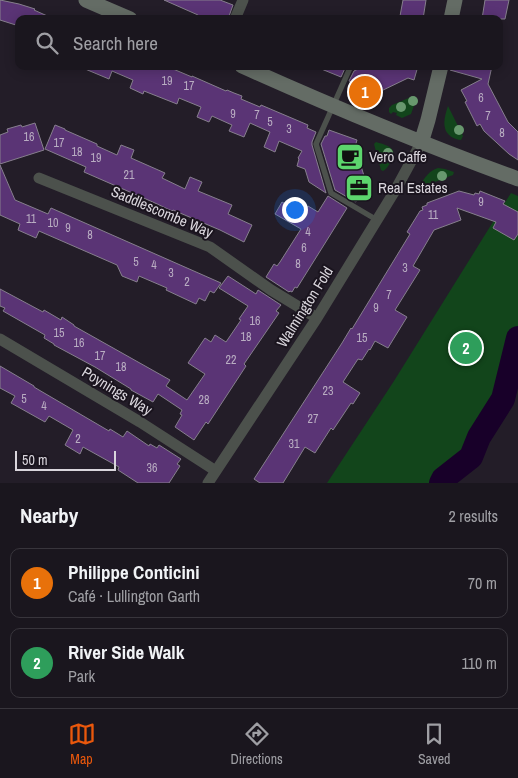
<!DOCTYPE html>
<meta charset="utf-8">
<style>
:root{--surface:#1a161e;--page:#27232b;--text:#f1f3f6;--muted:#9f9fa4;--line:#38353c;--accent:#ea580c}
body{margin:0;font-family:"Archivo Narrow",sans-serif;background:var(--page);color:var(--text)}
.scale{position:absolute;left:15px;bottom:12px;width:101px;box-sizing:border-box;padding-left:5px;border:2px solid #d9d5dc;border-top:0;font-size:14px;line-height:18px;white-space:nowrap;color:#d9d5dc;-webkit-text-stroke:4px #1a141e;paint-order:stroke}
.you{position:absolute;left:294px;top:209px;width:18px;height:18px;margin:-12px;border:4px solid #fff;border-radius:50%;background:#1a73e8;box-shadow:0 0 0 8px #1a73e833}
.badge{display:grid;place-items:center;width:32px;height:32px;border-radius:50%;background:var(--accent);color:#fff;font-size:16px;font-weight:700}
.pin{position:absolute;translate:-50% -50%;border:2px solid #fff;box-shadow:0 1px 5px #0006}
.list{margin:0;padding:0;list-style:none}
h2{display:flex;justify-content:space-between;align-items:center;height:65px;margin:0;padding:0 20px;font-size:21px}
h2 small{font-size:16px;font-weight:400;color:var(--muted)}
.list li{display:grid;grid-template-columns:32px 1fr auto;gap:15px;align-items:center;box-sizing:border-box;height:70px;margin:0 10px 10px;padding:0 10px;border:1px solid var(--line);border-radius:10px}
.list b{display:block;font-size:19px;white-space:nowrap}
.list p{margin:0;font-size:16px;white-space:nowrap;color:var(--muted)}
.list em{font-size:16px;font-style:normal;color:var(--muted)}
.icon{flex:none;width:28px;height:28px;fill:none;stroke:currentColor;stroke-width:2;stroke-linecap:round;stroke-linejoin:round}
.map{position:relative;flex:none;width:518px;height:483px;overflow:hidden}
.search{position:absolute;background:var(--surface);box-shadow:0 2px 12px #0003;left:15px;right:15px;top:15px;height:55px;display:flex;align-items:center;gap:12px;box-sizing:border-box;padding:0 18px;border-radius:10px;color:var(--muted);font-size:19px}
.sheet{height:225px;background:var(--surface)}
nav{display:flex;justify-content:space-around;align-items:center;box-sizing:border-box;height:70px;border-top:1px solid var(--line);background:var(--surface);font-size:14px;color:var(--muted)}
nav a{display:grid;justify-items:center;gap:2px}
nav .on{color:var(--accent)}
.map>svg:first-child{display:block}
.green{fill:#12451b}
.lines{fill:none;stroke-linecap:round;stroke-linejoin:round}
.river{stroke:#180029;stroke-width:24}
.building{fill:#5a3475;stroke:#867f8d}
.lane{stroke:#4c514c;stroke-width:5.5}
.street{stroke:#4c514c;stroke-width:11}
.secondary{stroke:#646c65;stroke-width:15}
.tree{fill:#68986e}
.labels{text-anchor:middle;stroke-width:4;stroke-linejoin:round;paint-order:stroke}
.number-label{font-size:12px;fill:#b9adc2}
.poi-label{font-size:15px;fill:#d9d5dc;stroke:#1a141e;text-anchor:start}
.street-label{font-size:15px;fill:#d9d5dc;stroke:#1a141e}
</style>
<div class="map">
<svg width="518" height="483" viewBox="0 0 518 483">
<rect width="100%" height="100%" fill="#231d28"/>
<path class="green" d="M411,97l5,3 -5,14 -9,4 -6,-3 1,-2 -4,-1 -2,2 -2,-2v-4l3,-3z
M448,106l15,30 -2,4c-6,0 -15,-5 -16,-12 -2,-7 1,-16 3,-22z
M376,142c11,3 23,6 15,20 -3,4 -4,7 -8,9l-2,-1 -7,-26z
M438,168l7,1 9,3 -1,3 -31,12 -2,-2c5,-8 9,-14 18,-17z
M511,193l7,3v170l-9,35 -34,63 -19,11 -6,8h-123l67,-102z"/>
<g class="lines">
<path class="river" d="M441,483l2,-4 28,-22 8,-20 24,-38 15,-61"/>
</g>
<path class="building" d="M0,0l19,4 16,5 -1,1 20,9h-35v7l-19,-6z
M164,0h56l13,5 -5,14h-32l2,-4z
M403,0h23l-3,19h-20l1,-3h-4z
M485,0h24l-4,19h-23z
M78,66h88l26,11v-1l34,15 1,-1 7,3 8,3 -1,3 19,8 1,-2 47,20 -1,3 9,4 -4,10v3l14,48 -17,-11 -4,-13 -8,-3 2,-7 -1,-1 4,-7 -23,-10 -4,11 -11,-5 6,-15 -20,-9 -6,14 -15,-6 3,-6 -20,-9 -3,6 -12,-5 4,-10 -22,-9 -2,6 -33,-13 -1,3 -13,-6 3,-8 -21,-9 -3,8z
M314,66h32l-5,11z
M359,66h59l-4,14 -6,-2 -31,15 -2,6 -19,-8v-1l-8,-3 3,-5 -2,-1 5,-10 4,-2z
M450,66h42l-4,18 20,38 10,10v28l-9,-6 -25,-23 -4,-7 -3,2 -12,-24 2,-1 -6,-11 21,-11 -32,-9z
M35,123l9,27 -44,14v-29l8,-3 -1,-3 14,-4 1,2z
M55,125l10,4v1l32,14v2l20,9 4,-10 13,5 -3,8 34,15 -3,5 23,11 5,-12 12,5 -4,9 34,14 -4,9 24,11 -8,17 -24,-12 -47,-20 -1,1 -17,-8 -71,-31 2,-5 -41,-18z
M329,130l28,10 -2,7 10,32 5,3 -11,17h-1l-2,3 -21,-12 -14,-46 4,-8h2z
M0,165l15,35 33,14 3,-6 170,75 -7,10 -4,-2 -5,10 -6,-3 -3,6 -30,-14 1,-2 -28,-12 -2,6 -15,-6 -5,-11 -78,-34 -3,7 -18,-8 2,-6 -20,-9z
M459,191l15,4 1,-2 4,1 1,-3 25,10 -2,3 15,8v22l-4,6 -21,-12 3,-6 -39,-14 4,12 -27,10 -21,36 7,4 -25,40 12,7 -16,26 -3,5 -13,-7 -5,9 -1,-1 -7,11 -4,-1 -15,23 17,11 -7,11 -2,-1 -18,27 -2,-2 -16,25 -10,-6 -22,36h-23l-6,-4 88,-136 9,-15 1,1 58,-95 -3,-2 13,-21 3,-1 -1,-3 5,-2v-2z
M328,196l19,12 -50,80 -2,-1 -3,5 -2,-1 -1,1 -23,-15 8,-13 3,2 3,-4 21,-33 -26,-15 7,-12 21,12 5,-8 10,6z
M228,276l28,18 2,-4 23,15 -5,6 3,2 -35,51 2,2 -38,58 -2,-2 -12,18 -19,-13 7,-12 -2,-1 2,-4 -24,-16 -5,8 -22,-12v-1l-36,-22 -41,-22v-1l-10,-6 1,-3 -42,-24 2,-3 -5,-2v-17l43,23 1,-2 17,10 1,-3 12,8v1l96,54 -4,6 21,14 18,-26 -17,-11 17,-25 6,4 4,-7 11,7 15,-22 -2,-1 9,-13 -29,-18z
M0,366l34,20v1l5,3 70,41 1,-2 13,8 4,-6 22,15 1,-2 7,4 2,-3 22,14 -4,5 3,2 -11,17h-31l-20,-13 1,-3 -36,-20 -3,7 -15,-9 8,-15 -24,-14 -4,6 -34,-19 4,-7 -15,-8z"/>
<g class="lines">
<path class="lane" d="M354,66l-4,2 -34,76 15,49 46,27"/>
<path class="street" d="M235,19l8,-19
M39,178l171,69 61,43 46,28
M0,339l140,83 76,49
M208,483l109,-165 79,-129 25,-46"/>
<path class="secondary" d="M86,0l44,19
M451,19l4,-19
M242,66c91,41 183,79 276,113
M421,143l7,-23 13,-54"/>
</g>
<g class="tree">
<circle cx="413" cy="101" r="5"/>
<circle cx="401" cy="107" r="5"/>
<circle cx="459" cy="130" r="5"/>
<circle cx="388" cy="153" r="5"/>
<circle cx="442" cy="176" r="5"/>
</g>
<defs>
<g id="cafe-square" transform="scale(1.4375)"><rect x="-9" y="-9" width="18" height="18" rx="4" fill="#5cd56d" stroke="#1a141e"/><path d="M-5.5-4.5H6V0H3Q3 3.5 0 3.5H-2.5Q-5.5 3.5-5.5 0ZM3-3.2v2h1.7v-2ZM-6 4.5H4V6H-6Z" fill="#111"/></g>
<g id="office-square" transform="scale(1.4375)"><rect x="-9" y="-9" width="18" height="18" rx="4" fill="#5cd56d" stroke="#1a141e"/><path d="M-6-3h4V-5.5h4V-3h4V5H-6ZM-1-4.5V-3h2v-1.5ZM-6 0V1H6V0Z" fill="#111"/></g>
</defs>
<g fill-rule="evenodd">
<use href="#cafe-square" x="350" y="157"/>
<use href="#office-square" x="359" y="188"/>
</g>
<g class="labels">
<g class="number-label">
<text x="167" y="85">19</text>
<text x="189" y="90">17</text>
<text x="481" y="102">6</text>
<text x="233" y="118">9</text>
<text x="257" y="119">7</text>
<text x="488" y="120">7</text>
<text x="270" y="126">5</text>
<text x="289" y="133">3</text>
<text x="502" y="137">8</text>
<text x="29" y="141">16</text>
<text x="59" y="147">17</text>
<text x="77" y="156">18</text>
<text x="96" y="162">19</text>
<text x="129" y="179">21</text>
<text x="481" y="206">9</text>
<text x="433" y="219">11</text>
<text x="31" y="223">11</text>
<text x="53" y="227">10</text>
<text x="68" y="232">9</text>
<text x="308" y="236">4</text>
<text x="90" y="239">8</text>
<text x="304" y="252">6</text>
<text x="136" y="266">5</text>
<text x="298" y="268">8</text>
<text x="154" y="269">4</text>
<text x="405" y="272">3</text>
<text x="171" y="277">3</text>
<text x="187" y="286">2</text>
<text x="389" y="299">7</text>
<text x="376" y="312">9</text>
<text x="255" y="325">16</text>
<text x="59" y="337">15</text>
<text x="246" y="341">18</text>
<text x="362" y="342">15</text>
<text x="79" y="347">16</text>
<text x="100" y="360">17</text>
<text x="231" y="364">22</text>
<text x="121" y="371">18</text>
<text x="328" y="395">23</text>
<text x="24" y="403">5</text>
<text x="204" y="404">28</text>
<text x="44" y="410">4</text>
<text x="313" y="423">27</text>
<text x="78" y="443">2</text>
<text x="294" y="448">31</text>
<text x="152" y="472">36</text>
</g>
<g class="poi-label">
<text x="369" y="162">Vero Caffe</text>
<text x="378" y="193">Real Estates</text>
</g>
<g class="street-label">
<text transform="translate(162 212) rotate(23)" y="5">Saddlescombe Way</text>
<text transform="translate(305 307) rotate(-58)" y="5">Walmington Fold</text>
<text transform="translate(117 391) rotate(31)" y="5">Poynings Way</text>
</g>
</g>
</svg>
<div class="scale">50 m</div>
<div class="you"></div>
<div class="pin badge" style="left:365px;top:92px;background:#e8710a">1</div>
<div class="pin badge" style="left:466px;top:348px;background:#2e9e5b">2</div>
<div class="search"><svg class="icon" aria-label="search" viewBox="0 0 24 24"><circle cx="10" cy="10" r="6"/><path d="M15 15l6 6"/></svg>Search here</div>
</div>
<section class="sheet">
<h2>Nearby<small>2 results</small></h2>
<ul class="list">
<li><span class="badge" style="background:#e8710a">1</span><div><b>Philippe Conticini</b><p>Café · Lullington Garth</p></div><em>70 m</em></li>
<li><span class="badge" style="background:#2e9e5b">2</span><div><b>River Side Walk</b><p>Park</p></div><em>110 m</em></li>
</ul>
</section>
<nav>
<a class="on"><svg class="icon" aria-label="map" viewBox="0 0 24 24"><path d="M3 6l6-2 6 2 6-2v14l-6 2-6-2-6 2zM9 4v14M15 6v14"/></svg>Map</a>
<a><svg class="icon" aria-label="directions" viewBox="0 0 24 24"><path d="M12 3l9 9-9 9-9-9zM9 14v-3h6M13 9l2 2-2 2"/></svg>Directions</a>
<a><svg class="icon" aria-label="saved" viewBox="0 0 24 24"><path d="M7 4h10v16l-5-4-5 4z"/></svg>Saved</a>
</nav>
